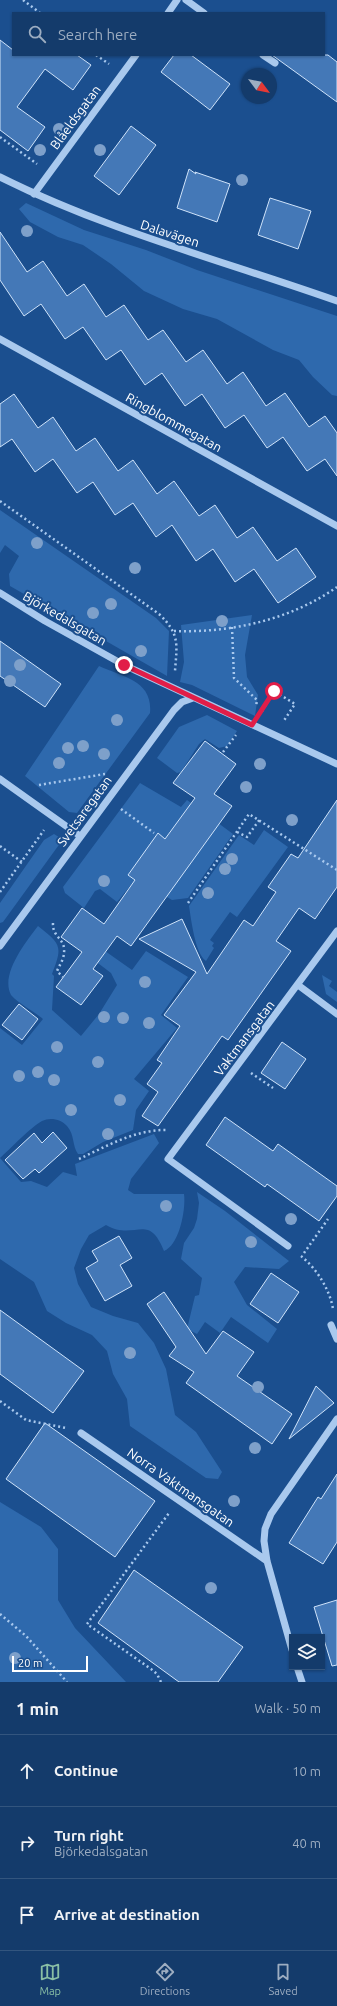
<!DOCTYPE html>
<meta charset="utf-8">
<style>
:root{--surface:#143b6b;--page:#1d4271;--text:#f1f3f6;--muted:#9dadc1;--line:#33557e;--accent:#8abfa5}
body{margin:0;font-family:Ubuntu,sans-serif;background:var(--page);color:var(--text)}
.controls{position:absolute;right:12px;bottom:12px;display:grid;overflow:hidden;border-radius:0px;box-shadow:0 1px 3px #0004}
.controls button{width:36px;height:36px;display:grid;place-items:center;padding:0;border:0;border-bottom:1px solid var(--line);background:var(--surface);color:var(--text);font:20px sans-serif}
.compass{position:absolute;left:241px;top:68px;width:36px;height:36px;border-radius:50%;background:var(--surface);box-shadow:0 1px 3px #0004;rotate:122deg}
.scale{position:absolute;left:12px;bottom:10px;width:76px;box-sizing:border-box;padding-left:4px;border:2px solid #fff;border-top:0;font-size:11px;line-height:14px;white-space:nowrap;color:#fff;-webkit-text-stroke:3px #1b4f8f;paint-order:stroke}
.stop{position:absolute;width:12px;height:12px;margin:-9px;border:3px solid #e11d48;border-radius:50%;background:#fff}
.stop.end{background:#e11d48;border-color:#fff;box-shadow:0 1px 4px #0008}
.list{margin:0;padding:0;list-style:none}
h2{display:flex;justify-content:space-between;align-items:center;height:52px;margin:0;padding:0 16px;font-size:17px}
h2 small{font-size:13px;font-weight:400;color:var(--muted)}
.list li{display:grid;grid-template-columns:26px 1fr auto;gap:12px;align-items:center;box-sizing:border-box;height:72px;padding:0 16px;border-top:1px solid var(--line)}
.list b{display:block;font-size:15px;white-space:nowrap}
.list p{margin:0;font-size:13px;white-space:nowrap;color:var(--muted)}
.list em{font-size:13px;font-style:normal;color:var(--muted)}
.icon{flex:none;width:22px;height:22px;fill:none;stroke:currentColor;stroke-width:2;stroke-linecap:round;stroke-linejoin:round}
.map{position:relative;flex:none;width:337px;height:1682px;overflow:hidden}
.search{position:absolute;background:var(--surface);box-shadow:0 1px 3px #0004;left:12px;right:12px;top:12px;height:44px;display:flex;align-items:center;gap:10px;box-sizing:border-box;padding:0 14px;border-radius:0px;color:var(--muted);font-size:15px}
.sheet{height:268px;background:var(--surface)}
nav{display:flex;justify-content:space-around;align-items:center;box-sizing:border-box;height:56px;border-top:1px solid var(--line);background:var(--surface);font-size:11px;color:var(--muted)}
nav a{display:grid;justify-items:center;gap:2px}
nav .on{color:var(--accent)}
.map>svg:first-child{display:block}
.green{fill:#2e69ad}
.building{fill:#4478b7;stroke:#cfe3fa}
.lines{fill:none;stroke-linecap:round;stroke-linejoin:round}
.path{stroke:#a9c9ee;stroke-width:2.5;stroke-dasharray:2 3;stroke-linecap:butt}
.minor{stroke:#a9c9ee;stroke-width:7}
.tree{fill:#7ea0ca}
.route{stroke:#e11d48;stroke-width:5}
.labels{text-anchor:middle;stroke-width:4;stroke-linejoin:round;paint-order:stroke}
.street-label{font-size:13px;fill:#fff;stroke:#1b4f8f}
</style>
<div class="map">
<svg width="337" height="1682" viewBox="0 0 337 1682">
<rect width="100%" height="100%" fill="#1b4f8f"/>
<path class="green" d="M26,203l58,27 62,20 51,20 140,46v80l-5,-1 -19,-18 -14,-17 -26,-10 -56,-31 -34,-10 -39,-18 -33,-27 -28,-19 -25,-8 -28,-15 -11,-13z
M0,510l156,108 13,13 -2,45 -157,-90 -1,-12 10,-18 -14,-11 -5,8z
M252,615l-7,40 2,22 11,18 -3,21 -63,-31 -12,-3 4,-20 -3,-37z
M99,666c25,11 54,15 51,47l-73,100 -8,-1 -44,-36z
M207,715l30,16 -10,15 -8,2 -14,-9 -6,5 -18,28 -4,1 -20,-15 22,-31z
M140,783l41,24 6,-7 46,34 -45,64 -16,2 -36,-21 -19,23 -17,-13 -5,2 -11,17 -19,-15 -2,-6z
M264,830l24,17 -51,70 -7,-5 -20,28 4,3 -2,3 2,2 -8,13c-11,-7 -15,-43 -17,-55l50,-71 15,10z
M54,834l8,5 -1,3 -58,80 -3,1v-20l44,-63z
M38,926c23,18 25,20 14,48l2,2 -2,34 29,26 18,-22 18,-29 -6,-12 -29,-22 6,-12 44,31 14,-19 42,26 -27,38 16,13 -43,51 15,12 -13,19 -3,20 -30,12 -20,12h-5c-6,-8 -3,-19 -11,-28 -6,-7 -17,-9 -25,-5 -10,5 -32,28 -42,37l21,24 10,-1 16,6 16,-15 14,4 -2,-12 79,-30 5,9 -28,36 -3,11 6,4h50c2,14 -4,51 -20,57 -16,-40 -29,-9 -58,-26l-17,10 -8,14 -7,19 4,16 13,23 22,9 25,7 16,20 12,26 9,46 21,17 26,40 -4,7 -12,-1 -76,-52 -3,-27 -14,-25 -6,-23 -15,-16 -26,-12 -19,-12 -13,-29 -34,-23v-231l22,17 21,-26c-9,-8 -24,-15 -32,-24 -11,-21 15,-53 27,-69z
M322,975l10,6 -3,5 8,6v10l-11,-8z
M197,1192l28,19 64,50 -10,8 -34,-2 -11,15 13,23 30,24 -9,14 -37,-26 -11,16 -15,-11 -8,12 -10,-5 8,-33 4,-1 3,-17 -21,-19 3,-16 10,-15 3,-9 2,-16z
M0,1502l41,25 17,22v51l17,28 51,54h-126z"/>
<path class="building" d="M0,40l13,10v5h64l14,10 -18,25 -28,-21 -28,38 28,20 -17,24 -28,-21z
M174,55h17l39,29 -20,26 -49,-38z
M272,55h56l9,7v40z
M131,126l25,19 -37,50 -25,-19z
M189,169l7,5 -1,-2 35,12 -13,38 -40,-14z
M270,198l41,13 -13,38 -40,-14z
M0,232l27,40 16,-11 24,35 17,-12 22,33 18,-12 24,35 15,-10 23,32 17,-12 24,34 16,-12 23,34 19,-13 24,34 16,-11 12,17v43l-12,-17 -18,12 -24,-34 -16,11 -23,-33 -19,13 -23,-34 -17,12 -23,-33 -17,12 -24,-35 -15,10 -23,-33 -18,12 -24,-35 -17,12 -24,-36z
M14,394l24,34 15,-11 23,34 19,-13 23,33 15,-11 24,34 17,-13 25,35 16,-11 22,33 16,-11 24,34 19,-13 20,29 -38,26 -24,-34 -19,13 -22,-33 -17,12 -24,-36 -16,12 -23,-34 -18,12 -22,-33 -16,11 -24,-34 -18,13 -23,-33 -12,8v-43z
M0,641l61,43 -16,23 -45,-31z
M205,741l31,23 -22,30 18,12 -101,140 -14,-10 -24,33 10,7 -22,29 -25,-18 26,-35 -21,-15 21,-29 22,16 31,-44 -7,-5 30,-42 7,6 30,-41 -22,-15z
M337,800v87l-22,32 -16,-11 -23,33 15,10 -63,89 -6,-4 -64,90 -16,-10 16,-24 -11,-8 15,-21 -5,-3 23,-34 -16,-11 32,-43 -57,-33 43,-20 25,55 37,-54 9,6 23,-34 -8,-5 23,-33 7,4z
M19,1004l19,15 -16,21 -20,-15z
M282,1042l24,17 -21,30 -24,-16z
M225,1117l48,34 5,-7 59,42v10l-18,25 -52,-37 -2,3 -59,-42z
M53,1132l14,16 -28,25 -4,-4 -12,10 -18,-19 29,-27 8,10z
M119,1236l13,22 -12,7 12,21 -27,15 -19,-33 12,-7 -6,-10z
M271,1273l28,19 -21,31 -28,-19z
M164,1292l42,62 17,-23 31,21 -17,24 55,38 -20,30 -86,-61 8,-11 -25,-16 7,-9 -29,-43z
M0,1310l84,61 -31,42 -53,-39z
M316,1386l18,17 -45,36z
M45,1423l110,78 -40,56 -109,-78z
M337,1474v68l-14,22 -34,-21 29,-46 3,2z
M134,1570l109,77 -25,35h-39l-81,-59z
M337,1600v65l-5,1 -18,-59z"/>
<g class="lines">
<path class="path" d="M23,0l17,13
M96,55l13,9
M0,137l37,27
M0,501l159,113c21,20 18,30 16,57
M232,627l2,51 23,22 -1,7
M174,631c57,2 116,-11 163,-44
M262,711l12,-20 21,13 -12,18
M223,752l13,-17
M39,785l66,-11
M121,809l33,24
M237,832l10,5 13,-18
M0,846l22,16
M0,892l44,-62
M188,903l61,-89 88,56
M53,923c-1,13 11,16 11,26 1,9 -4,15 -7,22l6,6
M251,1073l22,15
M79,1159c28,-13 57,-30 89,-29
M304,1253l24,-34
M301,1256c16,13 29,34 32,53
M0,1401l26,19 40,8
M0,1614l26,22 41,46
M161,1682l-4,-8 -6,-5 -64,-45 82,-111"/>
<path class="minor" d="M186,0l18,13
M168,13l9,-13
M263,55l12,8
M0,177c108,54 224,84 337,124
M34,194l102,-139
M0,339l337,187
M0,593l45,28 79,44 213,99
M0,779l80,57
M0,946l174,-236 8,-8 11,-4
M298,985l39,29
M288,1246l-120,-87 169,-228
M331,1325l6,14
M81,1433l186,128
M292,1650l-25,-89 -3,-20 1,-12 6,-15 66,-95
M297,1667l5,15"/>
</g>
<g class="tree">
<circle cx="59" cy="129" r="6"/>
<circle cx="40" cy="150" r="6"/>
<circle cx="100" cy="150" r="6"/>
<circle cx="242" cy="180" r="6"/>
<circle cx="27" cy="231" r="6"/>
<circle cx="37" cy="543" r="6"/>
<circle cx="135" cy="568" r="6"/>
<circle cx="111" cy="604" r="6"/>
<circle cx="93" cy="613" r="6"/>
<circle cx="222" cy="621" r="6"/>
<circle cx="141" cy="651" r="6"/>
<circle cx="20" cy="665" r="6"/>
<circle cx="10" cy="681" r="6"/>
<circle cx="117" cy="720" r="6"/>
<circle cx="83" cy="746" r="6"/>
<circle cx="68" cy="748" r="6"/>
<circle cx="104" cy="754" r="6"/>
<circle cx="59" cy="763" r="6"/>
<circle cx="260" cy="764" r="6"/>
<circle cx="246" cy="787" r="6"/>
<circle cx="292" cy="820" r="6"/>
<circle cx="232" cy="859" r="6"/>
<circle cx="225" cy="869" r="6"/>
<circle cx="104" cy="881" r="6"/>
<circle cx="208" cy="893" r="6"/>
<circle cx="145" cy="982" r="6"/>
<circle cx="104" cy="1017" r="6"/>
<circle cx="123" cy="1018" r="6"/>
<circle cx="149" cy="1023" r="6"/>
<circle cx="57" cy="1047" r="6"/>
<circle cx="98" cy="1062" r="6"/>
<circle cx="38" cy="1072" r="6"/>
<circle cx="19" cy="1076" r="6"/>
<circle cx="54" cy="1080" r="6"/>
<circle cx="120" cy="1100" r="6"/>
<circle cx="71" cy="1110" r="6"/>
<circle cx="108" cy="1134" r="6"/>
<circle cx="166" cy="1206" r="6"/>
<circle cx="291" cy="1219" r="6"/>
<circle cx="251" cy="1242" r="6"/>
<circle cx="130" cy="1353" r="6"/>
<circle cx="258" cy="1387" r="6"/>
<circle cx="255" cy="1448" r="6"/>
<circle cx="234" cy="1501" r="6"/>
<circle cx="211" cy="1588" r="6"/>
<circle cx="15" cy="1658" r="6"/>
</g>
<g class="lines">
<path class="route" d="M124,665l128,60 22,-34"/>
</g>
<g class="labels">
<g class="street-label">
<text transform="translate(75 117) rotate(-54)" y="5">Blåeldsgatan</text>
<text transform="translate(170 233) rotate(18)" y="5">Dalavägen</text>
<text transform="translate(174 422) rotate(29)" y="5">Ringblommegatan</text>
<text transform="translate(65 618) rotate(30)" y="5">Björkedalsgatan</text>
<text transform="translate(84 811) rotate(-54)" y="5">Svetsaregatan</text>
<text transform="translate(244 1038) rotate(-53)" y="5">Vaktmansgatan</text>
<text transform="translate(181 1487) rotate(35)" y="5">Norra Vaktmansgatan</text>
</g>
</g>
</svg>
<div class="controls">
<button><svg class="icon" aria-label="layers" viewBox="0 0 24 24"><path d="M12 4l9 5-9 5-9-5zM3 14l9 5 9-5"/></svg></button>
</div>
<svg class="compass" viewBox="-18 -18 36 36"><path d="M0-13l5 13h-10z" fill="#e53935"/><path d="M0 13l5-13h-10z" fill="#9dadc1"/></svg>
<div class="scale">20 m</div>
<div class="stop" style="left:274px;top:691px"></div>
<div class="stop end" style="left:124px;top:665px"></div>
<div class="search"><svg class="icon" aria-label="search" viewBox="0 0 24 24"><circle cx="10" cy="10" r="6"/><path d="M15 15l6 6"/></svg>Search here</div>
</div>
<section class="sheet">
<h2>1 min<small>Walk · 50 m</small></h2>
<ul class="list">
<li><svg class="icon" aria-label="ahead" viewBox="0 0 24 24"><path d="M12 20V5M6 11l6-6 6 6"/></svg><div><b>Continue</b></div><em>10 m</em></li>
<li><svg class="icon" aria-label="right" viewBox="0 0 24 24"><path d="M7 20v-9h11M14 6l5 5-5 5"/></svg><div><b>Turn right</b><p>Björkedalsgatan</p></div><em>40 m</em></li>
<li><svg class="icon" aria-label="arrive" viewBox="0 0 24 24"><path d="M6 21V4h12l-3 4 3 4H6"/></svg><div><b>Arrive at destination</b></div></li>
</ul>
</section>
<nav>
<a class="on"><svg class="icon" aria-label="map" viewBox="0 0 24 24"><path d="M3 6l6-2 6 2 6-2v14l-6 2-6-2-6 2zM9 4v14M15 6v14"/></svg>Map</a>
<a><svg class="icon" aria-label="directions" viewBox="0 0 24 24"><path d="M12 3l9 9-9 9-9-9zM9 14v-3h6M13 9l2 2-2 2"/></svg>Directions</a>
<a><svg class="icon" aria-label="saved" viewBox="0 0 24 24"><path d="M7 4h10v16l-5-4-5 4z"/></svg>Saved</a>
</nav>
